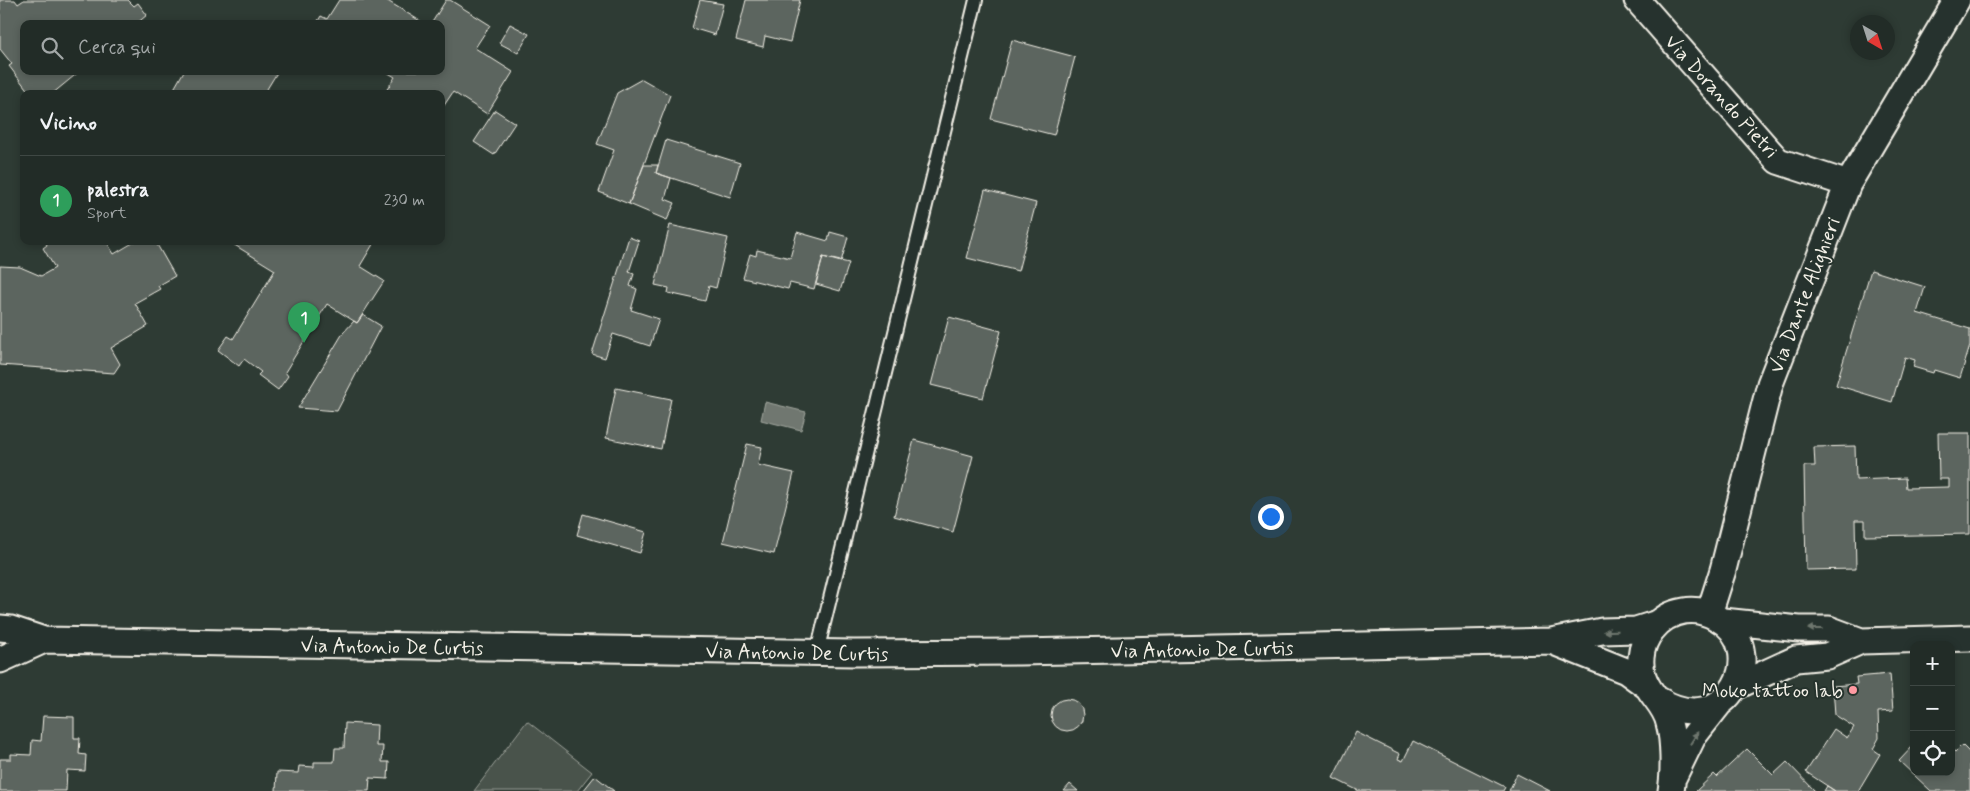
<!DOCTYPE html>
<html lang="it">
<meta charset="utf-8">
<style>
:root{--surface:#222c27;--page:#2e3833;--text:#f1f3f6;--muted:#a2a7a7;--line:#3f4844;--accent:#ff9aa2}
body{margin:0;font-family:Mynerve,sans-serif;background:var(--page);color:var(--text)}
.controls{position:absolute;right:15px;bottom:15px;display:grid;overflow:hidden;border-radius:10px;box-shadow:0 2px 8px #0003}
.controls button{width:45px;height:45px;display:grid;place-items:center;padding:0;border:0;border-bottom:1px solid var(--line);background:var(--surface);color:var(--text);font:25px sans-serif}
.compass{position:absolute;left:1850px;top:15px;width:45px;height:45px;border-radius:50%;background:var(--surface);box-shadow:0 2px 8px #0003;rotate:141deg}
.you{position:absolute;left:1270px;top:516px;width:18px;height:18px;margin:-12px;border:4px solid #fff;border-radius:50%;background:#1a73e8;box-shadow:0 0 0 8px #1a73e833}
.badge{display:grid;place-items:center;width:32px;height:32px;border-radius:50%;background:var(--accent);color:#fff;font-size:16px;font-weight:700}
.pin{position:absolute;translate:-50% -41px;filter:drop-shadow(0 1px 2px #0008)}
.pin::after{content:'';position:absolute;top:26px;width:18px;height:15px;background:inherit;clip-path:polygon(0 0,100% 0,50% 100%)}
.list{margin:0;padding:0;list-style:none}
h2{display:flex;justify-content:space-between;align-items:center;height:65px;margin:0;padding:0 20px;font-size:21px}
h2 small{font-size:16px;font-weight:400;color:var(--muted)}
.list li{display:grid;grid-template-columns:32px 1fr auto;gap:15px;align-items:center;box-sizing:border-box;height:90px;padding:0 20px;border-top:1px solid var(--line)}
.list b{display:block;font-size:19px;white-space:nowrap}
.list p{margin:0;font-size:16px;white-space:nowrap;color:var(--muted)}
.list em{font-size:16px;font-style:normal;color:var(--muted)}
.icon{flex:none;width:28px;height:28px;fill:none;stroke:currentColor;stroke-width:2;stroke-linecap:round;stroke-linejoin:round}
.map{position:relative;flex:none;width:1970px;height:791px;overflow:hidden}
.search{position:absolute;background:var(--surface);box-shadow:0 2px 8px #0003;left:20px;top:20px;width:425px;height:55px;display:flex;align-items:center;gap:12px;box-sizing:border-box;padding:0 18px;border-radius:10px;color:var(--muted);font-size:19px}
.panel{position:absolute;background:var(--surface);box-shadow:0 2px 8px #0003;left:20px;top:90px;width:425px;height:155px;border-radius:10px}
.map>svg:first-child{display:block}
.green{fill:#48524c;stroke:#9ea29a}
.water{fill:#6f7770;stroke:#a4a8a0}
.building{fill:#5c655e;stroke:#f4f1e8}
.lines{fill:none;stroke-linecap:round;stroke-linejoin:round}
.service-casing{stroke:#f4f1e8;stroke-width:16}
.minor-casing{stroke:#f4f1e8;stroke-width:29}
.service{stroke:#26332d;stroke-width:12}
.minor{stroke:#26332d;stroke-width:25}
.oneway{fill:#6e766e}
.poi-dot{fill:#ff9aa2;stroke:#26332d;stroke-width:2}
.labels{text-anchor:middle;stroke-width:4;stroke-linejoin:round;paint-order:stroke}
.street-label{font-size:20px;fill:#f4f1e8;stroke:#26332d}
.poi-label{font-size:20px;fill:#f4f1e8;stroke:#26332d;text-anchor:end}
</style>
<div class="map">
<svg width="1970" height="791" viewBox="0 0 1970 791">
<rect width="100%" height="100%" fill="#2e3b34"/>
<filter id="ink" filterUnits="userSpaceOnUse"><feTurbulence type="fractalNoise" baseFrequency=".02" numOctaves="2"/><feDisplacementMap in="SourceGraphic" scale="10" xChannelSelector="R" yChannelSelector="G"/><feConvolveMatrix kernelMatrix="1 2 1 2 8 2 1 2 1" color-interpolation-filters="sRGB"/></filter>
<g filter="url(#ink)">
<path class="green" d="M527,721l65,51 -15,19h-103z"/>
<path class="water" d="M765,402l41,10 -5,18 -40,-10z"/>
<path class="building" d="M0,0h15l3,4 6,-4h104l6,6 4,-3 9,12 -11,9h-112v47h56l-28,23h-23v-2l-20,-26 3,-2 -12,-15z
M339,0h47l39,24h-109l5,-8 6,3z
M446,0h4l40,25 -15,23 38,24 -26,42 -34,-22 -12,18v-16h-57l11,-17 -10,-6h56v-47h-10z
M700,0l23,4 -8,31 -23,-7z
M746,0h54l-10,42 -25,-6 -2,11 -27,-7z
M510,24l19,10 -11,19 -19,-10z
M1012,40l63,17 -21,78 -63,-16z
M184,71h94l-11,18 7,5h-103z
M642,79l28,16 -41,109 -30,-12 15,-42 -17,-6 20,-51z
M495,110l20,13 -21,32 -20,-13z
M666,140l74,23 -10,34 -74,-24z
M644,165h14l-2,8 15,5 -6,21 10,4 -8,17 -38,-16z
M985,190l51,13 -18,68 -51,-13z
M670,225l58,13 -12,50 -7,-2 -4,15 -37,-8 1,-5 -14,-3z
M797,232l31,9 2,-9 18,5 -7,25 -18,-5 -9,32 -24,-6 -2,6 -45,-11 7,-24 6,2 1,-6 33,8z
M629,237l10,4 -10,31 5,2 -4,12 7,3 -6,21 28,9 -9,27 -37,-12 -8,24 -13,-4z
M45,241h61l8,13 22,-13h19l20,35 -17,10 2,3 -25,14 13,23 -37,22 9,16 -6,9 -114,-8v-99l20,1 21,9 14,-8 -12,-20 4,-3z
M228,241h147l-15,25 24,15 -27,42 -30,-19 -42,68 3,4 -10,14 -20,-15 3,-3 -17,-13 -5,7 -21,-16 10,-14 5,3 42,-69z
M823,257l26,6 -9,28 -24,-7z
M1871,270l54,17 -8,26 53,16v17l-10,32 -26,-8 -1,3 -20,-6 2,-7 -10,-3 -13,45 -56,-17z
M363,315l18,11 -44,85 -39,-3 45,-75 11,-12 3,2z
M949,317l52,14 -18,67 -52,-13z
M616,388l55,11 -10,50 -55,-11z
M1938,433h32v101l-105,2v-16h-10l1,49 -50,1 -2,-104h11l-1,-19 41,-1 1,34 49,-2 1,10 43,-1v-8h-10z
M914,440l59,16 -20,76 -59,-16z
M747,444l15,3 -4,18 36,8 -20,81 -51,-12z
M583,514l63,18 -6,21 -63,-18z
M1890,674l3,37 -15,1 1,26 -6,11 7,5 -22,37h-23l-29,-19 28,-43 13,9 7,-11 -19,-12 -2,-29 24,-2 -1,-7z
M1051 715a16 16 0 1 1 32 0a16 16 0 1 1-32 0Z
M43,716l31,1v21h6l-1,16 7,1 -1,16 -18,-1 -1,21h-66v-32h11v-5l20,1 1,-15 9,1z
M345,723l32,2 -1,21h7l-1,16h7l-1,17 -18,-1 -1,13h-93l1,-19 21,1 1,-7 15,1v-5h20l1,-14h9z
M1356,732l44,22 -2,5 5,2 10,-20 92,46 -2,4h-144l-26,-13z
M1914,745v27h37v-24l4,4 7,-7 8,8v38h-39l-32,-30z
M1747,749l26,26 14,-13 28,29h-119l18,-17 3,3z
M1517,774l33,17h-41z
M595,776l19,15h-31z
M1070,784l8,7h-14z
M1827,786l8,5h-11z"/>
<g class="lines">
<g class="service-casing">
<path id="service" d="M817,652l159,-652"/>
</g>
<g class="minor-casing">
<path id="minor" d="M1637,0l141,161 70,23
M1709,614l14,-44 47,-186 78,-200 109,-184
M1723,621l76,8h30l32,12
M0,628l11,1 33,11 810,13 165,-1 532,-11 51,-10 34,-1 22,-7
M1551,641l75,30 22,16
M0,660l44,-20
M1735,687l61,-28 31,-3 34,-15 109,-3
M1659,700c70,43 113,-53 58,-82 -10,-6 -21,-9 -33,-7 -13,2 -24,9 -32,19 -13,16 -15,39 -4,57 7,12 18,21 21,36 5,18 5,50 2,68
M1674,776l19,-39 26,-33"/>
</g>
<use href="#service" class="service"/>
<use href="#minor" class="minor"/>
</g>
<defs><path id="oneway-solid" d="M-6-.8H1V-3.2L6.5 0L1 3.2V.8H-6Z" transform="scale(1.25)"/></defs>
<g class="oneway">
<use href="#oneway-solid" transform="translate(1815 629) rotate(-180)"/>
<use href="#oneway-solid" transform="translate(1611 631) rotate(179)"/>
<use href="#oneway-solid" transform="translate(1694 738) rotate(-58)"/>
</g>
</g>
<circle class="poi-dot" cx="1853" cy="690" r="5"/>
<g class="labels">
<g class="street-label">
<text transform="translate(1722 96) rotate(48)" y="7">Via Dorando Pietri</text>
<text transform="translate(1804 295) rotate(-69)" y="7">Via Dante Alighieri</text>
<text transform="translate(392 646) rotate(1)" y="7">Via Antonio De Curtis</text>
<text transform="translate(1202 649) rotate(-1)" y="7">Via Antonio De Curtis</text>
<text transform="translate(797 652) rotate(1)" y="7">Via Antonio De Curtis</text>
</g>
<g class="poi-label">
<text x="1843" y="697">Moko tattoo lab</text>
</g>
</g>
</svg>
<div class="controls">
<button>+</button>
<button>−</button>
<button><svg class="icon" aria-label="locate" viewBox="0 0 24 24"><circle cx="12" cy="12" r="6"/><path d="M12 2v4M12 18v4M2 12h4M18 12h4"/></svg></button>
</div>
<svg class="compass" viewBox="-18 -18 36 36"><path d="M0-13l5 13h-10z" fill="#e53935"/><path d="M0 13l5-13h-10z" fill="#a2a7a7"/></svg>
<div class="you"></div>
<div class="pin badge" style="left:304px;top:343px;background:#2e9e5b">1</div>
<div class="search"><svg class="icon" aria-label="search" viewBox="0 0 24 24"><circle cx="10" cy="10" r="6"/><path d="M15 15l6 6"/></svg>Cerca qui</div>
<section class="panel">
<h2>Vicino<small></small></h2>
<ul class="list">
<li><span class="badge" style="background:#2e9e5b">1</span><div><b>palestra</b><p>Sport</p></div><em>230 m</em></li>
</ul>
</section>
</div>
